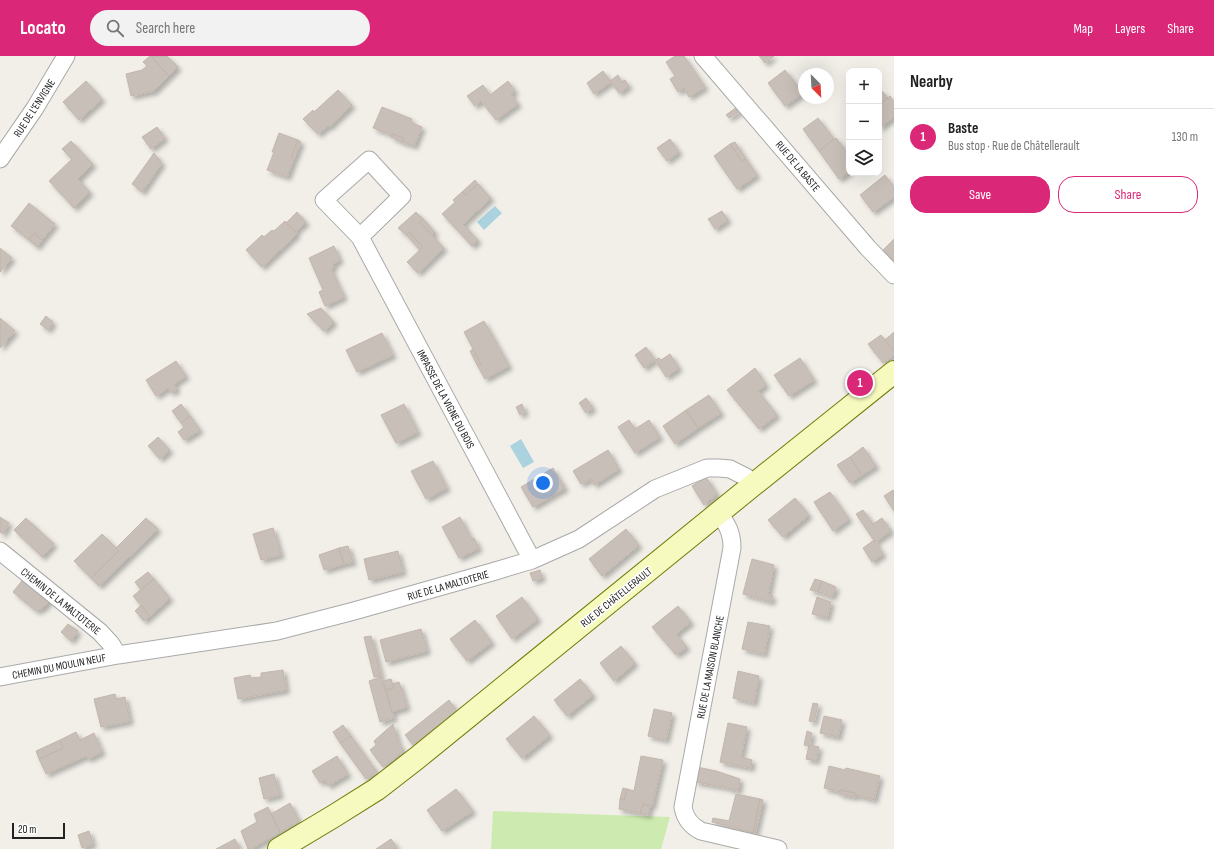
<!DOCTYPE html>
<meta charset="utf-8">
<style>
:root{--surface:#fff;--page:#f2f2f2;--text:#222;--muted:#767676;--line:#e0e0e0;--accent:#db2777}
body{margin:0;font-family:"Sofia Sans Condensed",sans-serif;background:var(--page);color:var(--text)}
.controls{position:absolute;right:12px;top:12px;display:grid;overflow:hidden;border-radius:8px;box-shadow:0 4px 16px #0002}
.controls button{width:36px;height:36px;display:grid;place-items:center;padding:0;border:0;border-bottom:1px solid var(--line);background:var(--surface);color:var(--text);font:20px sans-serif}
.compass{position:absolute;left:798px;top:12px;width:36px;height:36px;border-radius:50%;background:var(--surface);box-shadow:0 4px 16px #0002;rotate:156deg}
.scale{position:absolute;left:12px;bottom:10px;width:53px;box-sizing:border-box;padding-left:4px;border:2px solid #222;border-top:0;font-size:11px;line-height:14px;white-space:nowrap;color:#222;-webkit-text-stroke:3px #fff;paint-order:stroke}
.you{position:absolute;left:543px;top:427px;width:14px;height:14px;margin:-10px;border:3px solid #fff;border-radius:50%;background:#1a73e8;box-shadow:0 0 0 6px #1a73e833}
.badge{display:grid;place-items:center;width:26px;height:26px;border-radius:50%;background:var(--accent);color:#fff;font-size:13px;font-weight:700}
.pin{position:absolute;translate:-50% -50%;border:2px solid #fff;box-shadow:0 1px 4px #0006}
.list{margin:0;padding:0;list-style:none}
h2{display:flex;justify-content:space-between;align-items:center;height:52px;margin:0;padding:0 16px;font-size:17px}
h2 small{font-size:13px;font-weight:400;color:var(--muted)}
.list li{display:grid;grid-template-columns:26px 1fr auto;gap:12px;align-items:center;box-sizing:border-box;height:56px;padding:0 16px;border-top:1px solid var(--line)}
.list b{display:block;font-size:15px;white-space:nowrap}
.list p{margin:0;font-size:13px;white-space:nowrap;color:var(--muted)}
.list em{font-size:13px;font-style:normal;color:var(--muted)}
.actions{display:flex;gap:8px;padding:12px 16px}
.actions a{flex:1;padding:9px 0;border:1px solid var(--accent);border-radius:16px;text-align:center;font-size:14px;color:var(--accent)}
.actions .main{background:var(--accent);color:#fff}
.icon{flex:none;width:22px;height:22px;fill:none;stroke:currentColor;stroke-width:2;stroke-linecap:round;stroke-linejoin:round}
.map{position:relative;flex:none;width:894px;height:793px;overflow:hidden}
header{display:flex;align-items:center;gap:24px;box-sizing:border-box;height:56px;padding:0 20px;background:var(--accent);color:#fff}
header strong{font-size:19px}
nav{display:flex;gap:22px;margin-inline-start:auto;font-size:14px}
.search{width:280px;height:36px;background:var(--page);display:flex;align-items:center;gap:10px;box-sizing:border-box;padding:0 14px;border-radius:22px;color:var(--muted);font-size:15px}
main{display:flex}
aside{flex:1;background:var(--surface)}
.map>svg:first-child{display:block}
.grass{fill:#cdebb0}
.water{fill:#aad3df}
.building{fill:#c7bfb8;stroke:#c4b6ab;filter:url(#shadow)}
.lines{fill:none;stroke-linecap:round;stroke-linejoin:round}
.minor-casing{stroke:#a9a9a9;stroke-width:19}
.secondary-casing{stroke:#707d05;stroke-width:24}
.minor{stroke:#fff;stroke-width:17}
.secondary{stroke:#f7fabf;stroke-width:22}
.labels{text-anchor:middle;stroke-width:3;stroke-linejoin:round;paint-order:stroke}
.street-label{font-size:11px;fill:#222;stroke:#fff}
</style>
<header>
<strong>Locato</strong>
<div class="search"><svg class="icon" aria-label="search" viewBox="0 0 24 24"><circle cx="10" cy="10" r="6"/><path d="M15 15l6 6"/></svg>Search here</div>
<nav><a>Map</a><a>Layers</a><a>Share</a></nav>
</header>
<main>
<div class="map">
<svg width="894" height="793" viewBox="0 0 894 793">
<defs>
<filter id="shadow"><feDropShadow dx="3.5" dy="3.5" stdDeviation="2" flood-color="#0004"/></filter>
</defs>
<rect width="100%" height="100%" fill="#f2efe9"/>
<path class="grass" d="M493,755l177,6 -9,32h-170z"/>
<path class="water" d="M495,150l7,7 -18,17 -7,-8z
M521,383l13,23 -11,6 -13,-22z"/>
<path class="building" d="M150,0h1l18,20 -15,15 -23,5 -5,-22 16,-4 5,-4 -4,-4z
M151,0h16l11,11 -9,9z
M675,0h9l21,31 -16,10 -5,-9 -6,4 -8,-13 5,-3 -9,-14z
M759,0h15l-9,7z
M785,14l18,23 -18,13 -17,-23z
M603,15l8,11 -17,12 -7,-11z
M618,19l4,7 3,-2 4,6 -10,7 -9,-12z
M86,25l16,18 -23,21 -16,-18z
M508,25l7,10 -4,3 7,10 -22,16 -15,-19 -6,5 -8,-10 16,-11 7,10z
M338,34l14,15 -23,22 -1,-1 -10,8 -15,-15 10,-9 1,2z
M882,35l6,7 -9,7v-12z
M890,40l4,6v15l-15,11v-23z
M382,51l30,12 -2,3 12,5 -8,19 -12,-4 2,-4 -12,-4v1l-19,-7z
M737,51l3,4 -11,7 -3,-3z
M818,62l16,21 -15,12 -16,-22z
M157,71l8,11 -14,11 -9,-12z
M279,77l19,7 -7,18 3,1 -7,18 -20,-7 7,-18h-2z
M392,78l12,4 -2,4 -11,-5z
M836,82l13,17v17l-10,7 -20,-28z
M670,83l9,13 -12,9 -10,-13z
M298,84l3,2 -7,17 -3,-1z
M71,85l22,23 -15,15 12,13 -16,16 -25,-27 23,-22 -10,-10z
M735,86l11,17 -4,2 -12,-17z
M730,88l12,17 4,-2 11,16 -20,14 -23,-33z
M154,97l8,10 -20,29 -10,-8z
M885,119l9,12v10l-21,15 -13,-17z
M475,124l3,4 -12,11 -4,-3z
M478,128l13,14 -28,26 15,16 -6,6 -30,-32 13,-12 -2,-2 9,-8 4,3z
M29,147l26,21 -13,16 -8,-7 -5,7 -18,-14z
M722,155l6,9 -13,9 -7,-10z
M297,156l9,10 -11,10 -9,-9z
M416,156l7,7 -3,3 24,26 -26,25 -11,-11 16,-15 -14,-15 -3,3 -8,-7z
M423,163l12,13 -3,3 -12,-13z
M285,165l12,13 -35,33 -16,-17 16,-15 2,2 8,-7 2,1z
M409,176l14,15 -3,3 -14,-15z
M34,177l8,7 -5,7 -8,-7z
M894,183v22l-11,-11z
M334,190l6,14 -7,4 1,3 -3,2 13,28 -19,9 -6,-14 4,-2 -14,-32z
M0,192l12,10 -12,14z
M321,252l13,14 -10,9 -17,-17z
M46,260l7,6 -5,8 -8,-6z
M0,262l15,13 -15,17z
M484,265l25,45 -24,13 -8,-14 4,-1 -17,-32z
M894,276v19l-9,-11z
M382,277l11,22 -36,17 -11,-22z
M881,279l13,16v4l-11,8 -15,-19z
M646,291l9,13 -11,8 -9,-13z
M473,293l8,15 -4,1 -7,-14z
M670,298l9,14 -13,9 -11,-17 4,-2 2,2z
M800,302l14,22 -25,16 -15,-21z
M176,305l10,15 -12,8 3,5 -6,4 -3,-5 -12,8 -10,-16z
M755,312l11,17 -8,6 19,24 -18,14 -32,-39z
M709,339l12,18 -23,15 -12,-18z
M586,342l7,10 -7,5 -7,-10z
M181,348l9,12 -9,7 -9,-12z
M404,348l14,28 -22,11 -15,-28z
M522,348l3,8 -5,3 -4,-8z
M686,354l12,18 -23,16 -12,-18z
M190,360l10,14 -16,10 -6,-8 6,-5 -3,-4z
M629,364l6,9 14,-9 11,17 -25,16 -17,-26z
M158,381l12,13 -10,9 -12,-13z
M863,391l13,19 -14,9 -12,-18z
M608,394l11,19 -25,16 -3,-6 -10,5 -8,-13z
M850,401l12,18 -12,8 -13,-18z
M433,405l14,27 -21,11 -15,-28z
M553,412l12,20 -32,19 -12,-20z
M706,421l11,17 -13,11 -12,-19z
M893,434l1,2v19l-10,-15z
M830,436l19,27 -16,12 -19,-29z
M795,442l14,17 -26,22 -15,-17z
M863,454l10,14 9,-6 9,13 -16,11 -19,-28z
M0,461l9,6 -6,11 -3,-2z
M460,461l12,23 2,-2 5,10 -20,10 -17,-31z
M26,462l28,26 -12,13 -28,-27z
M146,462l12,11 -59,57 -8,-8 28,-27 -3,-3z
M273,472l8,27 -20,5 -8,-26z
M626,473l13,16 -37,31 -13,-17z
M102,478l17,17 -28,27 -17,-17z
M874,484l9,14 -11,8 -9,-14z
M348,490l5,16 -9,2 -5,-16z
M339,492l5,16 -20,6 -5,-15z
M398,495l5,21 -34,8 -5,-21z
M752,503l22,6 -6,30 5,1 -2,6 -28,-8z
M540,514l2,8 -9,3 -3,-8z
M148,516l6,7 -13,11 -6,-8z
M25,521l26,22 -8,9 -7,3 -23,-19z
M154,523l16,19 -20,18 -17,-20z
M815,523l7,2 -4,11 -8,-2z
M822,525l14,6 -4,10 -14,-5z
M522,541l16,22 -26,20 -16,-23z
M817,541l14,5 -4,16 -15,-4z
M141,549l9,11 -6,5 -9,-10z
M678,550l13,16 -15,12 11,13 -11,8 -24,-28z
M475,564l17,22 -25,19 -17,-22z
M748,566l22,4 -6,28 -22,-5z
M68,568l10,7 -7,10 -10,-9z
M421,573l6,22 -41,11 -6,-22z
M371,580l10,40 -7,1 -10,-40z
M621,590l14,17 -21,18 -14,-18z
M283,614l3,20 -48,9 -4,-21 16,-3 1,3 10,-1v-4z
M738,615l21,5 -5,27 -21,-5z
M381,621l13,41 -14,4 -11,-41z
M391,623l3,9 -8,2 -3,-9z
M580,623l13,16 -26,21 -13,-16z
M399,626l8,25 -15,5 -6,-22 8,-2 -1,-4z
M115,638l1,5 9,-2 5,24 -29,6 -7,-28z
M449,644l8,11 -44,34 -8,-10z
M813,647l5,1 -4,18 -5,-1z
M654,653l18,4 -6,27 -18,-4z
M534,660l16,19 -28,23 -16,-19z
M824,660l18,4 -4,17 -18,-4z
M728,667l19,4 -6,30 11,3 -1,8 -31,-6z
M393,668l6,20 5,7 -21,16 -13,-17 6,-5 -2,-4z
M343,669l8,11 -11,7 -7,-11z
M807,675l5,2 -3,13 -5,-1z
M76,676l4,8 14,-7 8,19 -14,7 -2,-3 -40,18 -7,-15 24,-11 -3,-8z
M351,680l26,36 -11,7 -26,-36z
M60,684l3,8 -24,11 -3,-8z
M809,689l10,2 -3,14 -10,-2z
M337,700l11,18 -20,12 -3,-6 -5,3 -8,-12z
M641,700l22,4 -11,46 -9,-2 -3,9 -21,-4 1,-10 4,1 3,-11 7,2z
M829,710l16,4 1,-2 34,8 -6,24 -19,-5v-2l-15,-3v2l-16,-4z
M697,711l19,4 24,8 -2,12 -14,-4 -29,-5z
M274,718l6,21 -16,4 -5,-21z
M623,732l4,1 -3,11 -4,-1z
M456,733l17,22 -31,20 -15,-21z
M840,734l15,3v4l-16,-3z
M736,738l24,5 -7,34 -41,-11 1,-4 16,3z
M760,743l3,1 -8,34 -2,-1z
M290,747l9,18 -19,11 -9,-18z
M643,748l7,2 -2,9 -8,-2z
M268,751l12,25 -29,17h-3l-7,-18 16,-9 -3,-8z
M89,775l4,13 -11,4 -4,-13z
M235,783l5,10h-24z
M391,783l7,10h-22z"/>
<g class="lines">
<g class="minor-casing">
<path id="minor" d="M703,0l165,192 26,27
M0,103l35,-51 31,-52
M360,181l42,-41 -33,-36 -45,40 36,37 172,323
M719,457c9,13 13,20 13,35l-49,259c2,12 8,19 18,24l77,18
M0,495l100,81 11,12 7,11
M0,621l118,-22 159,-24 77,-20 138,-39 40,-12 47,-21 76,-50 52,-21h12l11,1 16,8 7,8"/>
</g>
<g class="secondary-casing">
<path id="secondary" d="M279,793l55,-33 43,-27 40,-31 336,-273 141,-113"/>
</g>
<use href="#minor" class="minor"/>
<use href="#secondary" class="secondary"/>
</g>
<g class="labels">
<g class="street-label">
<text transform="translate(34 52) rotate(-57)" y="4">RUE DE L'ENVIGNE</text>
<text transform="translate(798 110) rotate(50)" y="4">RUE DE LA BASTE</text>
<text transform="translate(446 343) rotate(62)" y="4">IMPASSE DE LA VIGNE DU BOIS</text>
<text transform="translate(448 529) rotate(-16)" y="4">RUE DE LA MALTOTERIE</text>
<text transform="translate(616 541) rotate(-39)" y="4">RUE DE CHÂTELLERAULT</text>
<text transform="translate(61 545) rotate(39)" y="4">CHEMIN DE LA MALTOTERIE</text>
<text transform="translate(59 610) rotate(-11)" y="4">CHEMIN DU MOULIN NEUF</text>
<text transform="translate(710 611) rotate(-79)" y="4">RUE DE LA MAISON BLANCHE</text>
</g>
</g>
</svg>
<div class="controls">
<button>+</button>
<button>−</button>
<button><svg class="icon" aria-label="layers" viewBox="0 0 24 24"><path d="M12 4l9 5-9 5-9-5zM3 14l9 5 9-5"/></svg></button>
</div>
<svg class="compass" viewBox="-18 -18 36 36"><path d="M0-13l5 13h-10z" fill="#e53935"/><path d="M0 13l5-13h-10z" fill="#767676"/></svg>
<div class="scale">20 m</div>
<div class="you"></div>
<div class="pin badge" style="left:860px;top:327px">1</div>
</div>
<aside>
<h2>Nearby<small></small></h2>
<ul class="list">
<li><span class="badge">1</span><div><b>Baste</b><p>Bus stop · Rue de Châtellerault</p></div><em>130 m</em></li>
</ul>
<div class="actions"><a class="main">Save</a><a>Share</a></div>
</aside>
</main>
